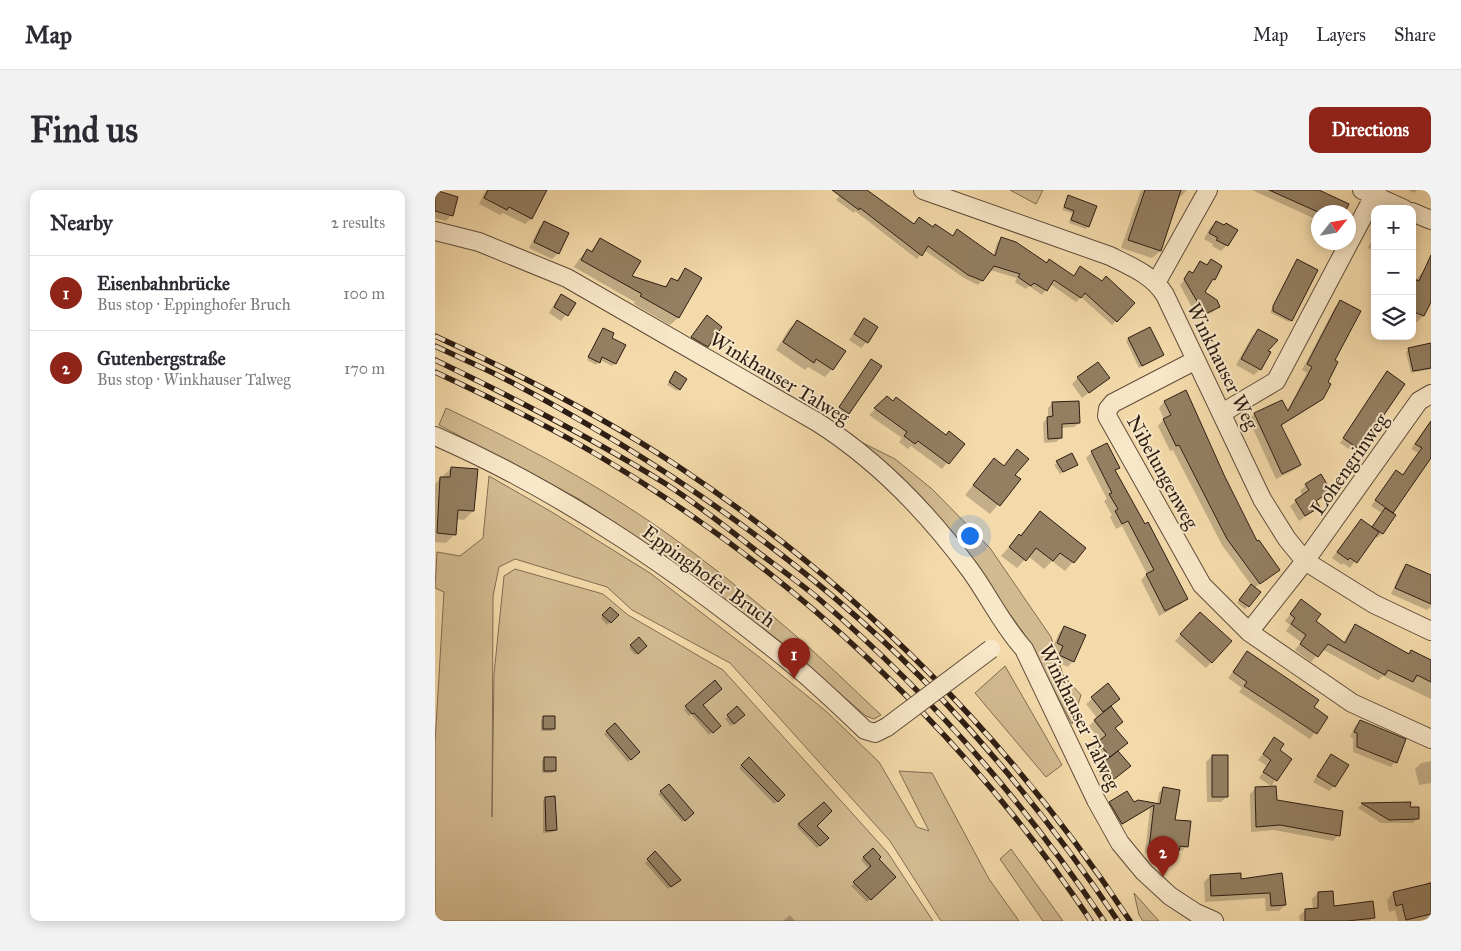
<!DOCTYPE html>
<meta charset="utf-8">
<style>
:root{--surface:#fff;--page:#f2f2f3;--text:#2b2b33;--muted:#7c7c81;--line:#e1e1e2;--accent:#8f2418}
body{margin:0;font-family:"IM FELL Great Primer",serif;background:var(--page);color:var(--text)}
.controls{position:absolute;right:15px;top:15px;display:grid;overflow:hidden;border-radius:10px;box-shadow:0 2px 12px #0003}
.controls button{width:45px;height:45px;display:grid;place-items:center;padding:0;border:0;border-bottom:1px solid var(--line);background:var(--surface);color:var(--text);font:25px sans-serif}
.compass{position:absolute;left:876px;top:15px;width:45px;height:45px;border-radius:50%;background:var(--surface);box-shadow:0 2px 12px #0003;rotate:59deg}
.you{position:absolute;left:534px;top:345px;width:18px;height:18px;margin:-12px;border:4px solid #fff;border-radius:50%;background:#1a73e8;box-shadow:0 0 0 8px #1a73e833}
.badge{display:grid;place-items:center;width:32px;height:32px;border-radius:50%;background:var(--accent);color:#fff;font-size:16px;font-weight:700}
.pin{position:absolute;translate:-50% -41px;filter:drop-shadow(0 1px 2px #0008)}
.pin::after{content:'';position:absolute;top:26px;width:18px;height:15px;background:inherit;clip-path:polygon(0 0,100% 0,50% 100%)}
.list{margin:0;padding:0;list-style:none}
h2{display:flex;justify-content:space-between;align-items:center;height:65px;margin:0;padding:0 20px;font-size:21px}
h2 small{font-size:16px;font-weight:400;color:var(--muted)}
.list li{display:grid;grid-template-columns:32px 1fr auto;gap:15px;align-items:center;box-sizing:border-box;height:75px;padding:0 20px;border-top:1px solid var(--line)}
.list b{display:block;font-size:19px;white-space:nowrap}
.list p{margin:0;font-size:16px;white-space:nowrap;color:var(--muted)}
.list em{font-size:16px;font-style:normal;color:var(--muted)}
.icon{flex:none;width:28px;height:28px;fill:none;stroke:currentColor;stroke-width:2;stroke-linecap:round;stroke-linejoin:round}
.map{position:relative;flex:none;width:996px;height:731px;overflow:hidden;border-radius:10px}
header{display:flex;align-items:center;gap:30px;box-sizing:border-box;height:70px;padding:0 25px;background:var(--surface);border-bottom:1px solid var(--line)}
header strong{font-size:24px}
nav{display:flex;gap:28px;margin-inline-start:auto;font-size:18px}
.intro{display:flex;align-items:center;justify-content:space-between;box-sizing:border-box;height:120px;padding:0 30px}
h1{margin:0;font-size:35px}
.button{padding:12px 22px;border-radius:10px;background:var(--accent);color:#fff;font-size:18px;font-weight:700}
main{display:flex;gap:30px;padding:0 30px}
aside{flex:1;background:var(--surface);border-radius:10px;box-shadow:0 2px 12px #0003}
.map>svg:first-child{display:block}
.green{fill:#d2ba90;stroke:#806c52}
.shadow{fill:#0003}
.building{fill:#947f62;stroke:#2d1d13}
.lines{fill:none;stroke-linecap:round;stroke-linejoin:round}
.street-casing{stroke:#5f4c39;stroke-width:20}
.street{stroke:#f8e7c8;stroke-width:18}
.rail-casing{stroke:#2d1d13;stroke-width:5.5}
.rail{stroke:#f8e7c8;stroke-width:4;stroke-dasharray:11;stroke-linecap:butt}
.street-bridge-casing{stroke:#5f4c39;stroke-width:20;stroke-linecap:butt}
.street-bridge{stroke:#f8e7c8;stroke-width:18}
.labels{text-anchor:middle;stroke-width:4;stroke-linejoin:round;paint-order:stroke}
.street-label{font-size:20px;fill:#2d1d13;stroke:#f8e7c8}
</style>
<header>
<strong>Map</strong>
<nav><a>Map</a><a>Layers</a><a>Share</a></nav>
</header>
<div class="intro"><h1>Find us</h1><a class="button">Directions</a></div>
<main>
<aside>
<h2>Nearby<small>2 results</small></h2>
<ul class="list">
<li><span class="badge">1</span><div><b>Eisenbahnbrücke</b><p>Bus stop · Eppinghofer Bruch</p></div><em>100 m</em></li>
<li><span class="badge">2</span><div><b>Gutenbergstraße</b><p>Bus stop · Winkhauser Talweg</p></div><em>170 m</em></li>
</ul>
</aside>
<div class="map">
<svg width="996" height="731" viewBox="0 0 996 731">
<rect width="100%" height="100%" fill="#f4daaa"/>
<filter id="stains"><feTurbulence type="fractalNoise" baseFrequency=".004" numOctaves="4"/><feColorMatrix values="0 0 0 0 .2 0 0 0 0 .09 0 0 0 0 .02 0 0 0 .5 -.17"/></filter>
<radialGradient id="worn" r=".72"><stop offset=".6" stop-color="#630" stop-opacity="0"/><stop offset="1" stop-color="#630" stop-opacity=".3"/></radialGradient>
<path class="green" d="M575,0h33l-7,14z
M11,218c87,41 173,88 249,146 32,24 64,50 94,76 32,27 62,57 92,85l-7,4 -8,-3 -88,-76 -98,-74 -101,-67 -140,-74z
M406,242l54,27 37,30 58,59 61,89 12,38 18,20 -9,29 -47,-89 -57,-79z
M54,286l61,35 100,62 113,87 64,52 52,50 38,65 12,4 -30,-60 33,2 57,106 30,42h-78l-51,-80 -160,-178 -98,-53 -25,-23 -92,-28 -16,8 -6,29 -1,221 2,-143 10,-98 11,-7 88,25 25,21 95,55 165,183 45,68h-498v-178l9,-151 -9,-4 2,-36 23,4 23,-18z
M570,476l57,99 -16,12 -71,-84z
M576,659l52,72h-20l-43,-62z
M699,703l25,28h-16l-4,-6z"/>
<path class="shadow" d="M51,0h59l-14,29 -6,5 -22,-11 -3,2 -21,-11z
M398,0h33l47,35 6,-6 13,9 20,9 5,-6 36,25 4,-13 4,-4 45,25 3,-3 24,16 7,-9 53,35 -21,22 -31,-28 -5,5 -26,-18 -8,11 -13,-9 -3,3 -11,-7 2,-4 -27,-8 -12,15 -14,-7 -40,-28 -7,9 -62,-48 -1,2 -18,-13 4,-5z
M706,0h46l-8,8 -2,-1 -17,54 -8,7 -31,-10z
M817,0h64l31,14 -4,8h-24v15l-9,-4 3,-5z
M973,0h9l-3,3z
M0,1l16,24 -5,6 -11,-3z
M634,6l19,30 -2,3 -17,-6 3,-10 -10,-3z
M110,32l13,31 -6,6 -23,-11 10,-20z
M781,32l11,23 -6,6 -9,-5 1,-2 -9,-5 6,-11z
M940,43v18l-7,-3z
M165,50l30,37 34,10 8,-8 4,2 9,-11 16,9 -23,39 -8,7 -36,-21 1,-2 -61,-35 6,-9 7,-7 3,1z
M776,71l10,5 -17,27 14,13 -5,6 -13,6 -3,-6 -2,1 -15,-28 10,-12 2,1 8,-11 6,3z
M860,73l-4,57 -2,2 -18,-9v-3z
M990,79l6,3v27l-8,17 -9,9 -2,-1v-45l3,2z
M127,105l12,9 -13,17 -12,-8 7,-12z
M905,112l-7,59 -11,37 -6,6 -35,22 19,39 -6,5 -18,9 -27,-59 5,-6 28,-13 5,10 20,-38 -5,-3 33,-63z
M272,127v29l-6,6 -14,-8z
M429,129l3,23 -6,6 -12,-8z
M362,131l35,48 -7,8 -17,-10 -3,3 -29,-20 13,-21z
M168,139l7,9 5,25 -3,3 -12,-6 -4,5 -9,-5z
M823,140l8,21 3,2 -9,16 -6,6 -18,-10 16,-29z
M693,149l35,16 -24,13 -13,-27z
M996,154v25l-20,4 -5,-21 3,-3z
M434,173l-21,50 -3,2 -8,-5z
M238,186l6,13 -2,2 -10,-6z
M948,187l-24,72 -4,4 -15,-10z
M643,188l24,5 -20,15 -10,-14z
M750,202l39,85 33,65 21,28 -24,18 5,4 -14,17 -8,-6 14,-18 -29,-40 -49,-95 -3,1 -12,-25 6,-7 -5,-11 5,-6z
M452,208l58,39 18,7 -21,25 -31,-23 -3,3 -9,-7 3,-4 -33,-23z
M617,214l27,19 -5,4 -14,1 1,10 -5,4 -12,1 -1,-20 5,-6v-9z
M996,230v36l-40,57 3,3 -12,18 -5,4 -3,-2 -24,32 -7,-5 -1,2 -10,-7 29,-38 10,8 11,-15 -11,-7 21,-29 10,-1 4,-6 12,-17 -7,-4z
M582,261l-3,24 5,4 -29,35 -25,-19 29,-35 9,7z
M657,262l26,16 -3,3 72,127 -6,6 -22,12 -18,-36 6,-6 -25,-48 -6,3 -6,-12 2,-2 -8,-14 3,-2 -21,-41z
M636,265l5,10 -16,9 -6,-9z
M16,278l22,43 -9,9 -8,-1 -1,15 -9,9 -11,-1v-58z
M871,295l24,5 -15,12 3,4 -6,6 -13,9 -9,-15 13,-10 -3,-5z
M605,323l45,35 -20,23 -13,-10 -8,8 -16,-13 -11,12 -16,-12z
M972,375l24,12v32l-2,-1 -2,2 -36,-16 10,-23z
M866,411l13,21 29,21 6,-11 6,-6 53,29 23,6v38l-48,-23 -5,4 -56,-31 -11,13 -16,-12 6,-8 -15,-11 4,-6 -5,-4z
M175,418l7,7 -10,10 -6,-7z
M760,429l36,22 -25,27 -31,-27z
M630,437l8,34 -5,6 -14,-6 4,-9 -6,-3 7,-16z
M204,449l6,7 -10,9 -6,-7z
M812,463l65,54 15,10 -17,22 -71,-47 3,-4 -14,-10z
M280,492l-14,24 18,20 -10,9 -18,-21 -2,2 -5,-6z
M673,495l2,22 11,15 -7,7 6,20 -3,2 12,15 -22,19 -11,-14 9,-8 -12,-15 8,-7 -12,-15 8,-8 -11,-14z
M302,518l6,7 -12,11 -6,-7z
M109,527l10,11 -2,3h-11v-11z
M925,531l35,41 -4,5 -38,-15v-14l-3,-1 5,-11z
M179,535l24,27 -10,10 -24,-28z
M839,549l4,12 13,8 -20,27 -12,-8 8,-12 -9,-6z
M777,566l15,40 -6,6h-14l-1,-40z
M896,566l3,30 -5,5 -16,-9 13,-21z
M109,568l11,12 -3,3h-10v-12z
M314,568l35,37 -10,9 -35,-36z
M996,571v22l-12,2 -4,-16 6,-6z
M233,595l24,28 -10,9 -24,-28z
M728,598l10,33 14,25 -5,5 -4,-1 -5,5 -28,-2 5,-45 -33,20 -12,-20 5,-5 47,1 2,-11z
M821,598l20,13 62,34 -5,6 -59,-11 -23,2 -1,-38z
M110,608l11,32 -3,2 -10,1v-32z
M927,614h47v5l8,10 -4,4h-32l-23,-15z
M364,634l28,14 -10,10 -20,-21z
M438,659l5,10 17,18 -28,25 -16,-16 18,-17 -8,-9z
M220,663l24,27 -11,9 -23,-26z
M846,685l4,30 -6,6h-13l-1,-13 -60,4 -1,-20 6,-6 30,5z
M994,692h2v36l-13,3h-20l-3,-11 -6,2 -2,-12 6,-7 32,-7z
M883,703l14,14 41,10 -3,4h-70l-1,-5 6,-6h8l-1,-11z
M355,725l5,6h-12z"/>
<path class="building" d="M0,0l23,7 -5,19 -18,-5z
M53,0h59l-15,29 -23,-12 -2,3 -23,-12z
M397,0h35l47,34 5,-7 14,10 2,-3 18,12 4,-7 38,27 6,-19 15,5 31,21 2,-4 25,17 6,-10 22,15 4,-5 29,27 -18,19 -32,-29 -4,5 -27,-18 -7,11 -13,-8 -3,3 -13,-9 2,-3 -26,-8 -11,15 -15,-6 -40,-29 -6,10 -62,-48 -1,2z
M710,0h36l-20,61 -33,-11z
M834,0h50l30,14 -4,8h-27z
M633,5l29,11 -8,21 -18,-7 3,-9 -10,-4z
M109,31l25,12 -10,21 -25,-12z
M781,31l8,4 2,-2 12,7 -10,16 -12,-6 2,-2 -9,-5z
M165,48l41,23 -9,15 34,11 5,-9 7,3 7,-13 17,10 -23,40 -39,-22 2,-2 -61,-34 6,-11 5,3z
M996,65v47l-7,14 -12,-5v-33l7,3z
M776,69l11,7 -7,14 -2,-1 -8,13 12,8 3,7 -15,7 -2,-7 -2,1 -17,-29 5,-8 4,2 7,-12 7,4z
M862,69l21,11 -26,51 -19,-10v-5z
M126,104l15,9 -8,13 -14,-9z
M905,110l21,11 -26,49 3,2 -10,20 3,2 -8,15 -42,26 20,40 -19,9 -28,-61 28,-13 6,11 24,-44 -5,-3z
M272,125l15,12 -14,20 -17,-10z
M429,128l14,9 -10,16 -14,-9z
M362,130l49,31 -13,19 -17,-11 -2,4 -31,-21z
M715,137l14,28 -22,11 -14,-28z
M168,138l11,5 -2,5 14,7 -10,19 -14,-7 -2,6 -12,-6z
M823,139l20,11 -10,11 3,1 -10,18 -20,-11z
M996,153v25l-18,3 -5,-23z
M436,169l11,7 -33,48 -10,-7z
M663,172l12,16 -21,15 -12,-16z
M240,181l12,8 -7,11 -11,-8z
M952,181l18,13 -45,66 -17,-12z
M751,200l39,87 32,64 2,-1 21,30 -20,14 -33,-45 -48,-94 -3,1 -13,-27 8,-4 -7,-14z
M452,206l6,5 3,-4 50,38 3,-4 16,13 -16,20 -31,-23 -3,3 -11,-8 3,-4 -33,-24z
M644,211l1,22 -18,1v14l-14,1 -1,-22 6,-1 -1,-14z
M996,231v37l-38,55 -18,-13 21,-30 7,5 8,-12 11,-15 -7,-4z
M672,253l13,25 -5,2 30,54 3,-2 40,77 -23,12 -19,-37 8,-4 -26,-49 -6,3 -7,-13 3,-2 -9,-15 3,-1 -21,-42z
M582,259l12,10 -14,16 6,4 -21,27 -27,-21 21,-27 10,8z
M637,263l6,12 -15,7 -7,-11z
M16,277l27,2 -4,42 -16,-1 -2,25 -19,-2 3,-56h10z
M886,284l10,17 -15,10 4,6 -15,9 -10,-16 14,-10 -4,-6z
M950,318l11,7 -13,19 -11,-7z
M605,321l46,37 -12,15 -14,-10 -7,8 -17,-13 -10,13 -17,-14 10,-13 2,2z
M926,329l18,13 -22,31 -7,-5 -2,2 -11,-8z
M971,374l25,11v29l-36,-16z
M816,394l10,8 -12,15 -10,-7z
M866,409l20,15 -5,7 29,22 10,-19 54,30 2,-4 20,10v22l-14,-7 -4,7 -25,-12 -3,5 -57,-31 -10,13 -18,-13 6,-9 -15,-11 4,-6 -5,-4z
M175,417l9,8 -8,8 -9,-8z
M765,422l32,29 -20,22 -32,-29z
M629,436l22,9 -12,27 -15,-7 4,-9 -6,-3z
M204,447l8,9 -9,8 -8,-9z
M812,461l72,49 -5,7 14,10 -11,17 -73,-48 3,-4 -14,-10z
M280,490l7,9 -19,16 18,21 -8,7 -19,-20 -2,1 -7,-8z
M673,493l12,16 -17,13 -12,-15z
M302,516l8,9 -11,9 -7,-9z
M676,516l12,16 -8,6 13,15 -18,14 -12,-15 8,-7 -12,-15z
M108,526h12v13h-12z
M925,530l46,19 -9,24 -40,-16v-14l-3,-1z
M180,533l25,29 -9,8 -25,-29z
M839,547l10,7 -4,6 12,9 -15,22 -14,-9 8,-12 -8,-6z
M683,561l13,15 -18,14 -12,-16z
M896,564l18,11 -14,22 -18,-11z
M777,565h16v42h-16z
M109,567h12v14h-12z
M314,567l36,38 -7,7 -37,-37z
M234,594l25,29 -9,8 -25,-30z
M841,596l1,14 66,11 -3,25 -60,-11 -24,2 -1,-40z
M728,597l17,3 -5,30 16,1 -3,26 -8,-1 -1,5 -30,-3 5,-43 -32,19 -13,-22 18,-11 7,11 4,-2 22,4z
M120,606l2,34 -11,1 -1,-34z
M389,612l8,9 -15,15 12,12 -9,8 -22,-22z
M976,612l-1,5h9v12l-30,1 -28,-17z
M438,658l8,9 -2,2 17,18 -25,23 -18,-18 18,-16 -8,-9z
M220,661l26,29 -10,7 -24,-28z
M806,683v6l41,-6 4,32 -15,1 -1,-13 -59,3 -1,-21z
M996,693v31l-25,6 -4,-16 -6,2 -3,-14z
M898,701l1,15 39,-5 2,17 -28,3h-42v-12l13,-1v-16z"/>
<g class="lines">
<g class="street-casing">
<path id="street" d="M488,0l187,66c20,10 43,19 55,39l97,204 25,40 18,22 69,43 57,27
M927,0l42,19
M977,22l19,8
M0,41l44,11 88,36 250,144c60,38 111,91 153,148 19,26 32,55 54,79l72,151 24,43 24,29 26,24 26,17 18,8
M721,93l52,-93
M761,170l-83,43 -5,6 -1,7 95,169 47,47 103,71 79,36
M787,223l54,-32 101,-191
M0,246c133,58 254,143 366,235 22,19 43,39 64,59l10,3 12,-6
M814,442l56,-71 114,-160 12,-7"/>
</g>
<use href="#street" class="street"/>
<g class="rail-casing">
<path id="rail" d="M0,146c84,38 167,80 244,131 180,120 333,274 451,454
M0,156c25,12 50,22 74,35 156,82 309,188 431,316 66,70 125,145 178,224
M0,170c79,38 157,78 231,124 32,21 63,45 93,69 20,15 41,30 60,46 109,93 205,203 285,322
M0,182c54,25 108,51 159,81 198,117 369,277 497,468"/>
</g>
<use href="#rail" class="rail"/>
<g class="street-bridge-casing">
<path id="street-bridge" d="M452,537l104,-78"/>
</g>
<use href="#street-bridge" class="street-bridge"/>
</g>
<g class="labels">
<g class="street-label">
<text transform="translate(788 176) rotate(64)" y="7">Winkhauser Weg</text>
<text transform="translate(345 188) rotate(31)" y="7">Winkhauser Talweg</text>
<text transform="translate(914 274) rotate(-55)" y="7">Lohengrinweg</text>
<text transform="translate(728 282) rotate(61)" y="7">Nibelungenweg</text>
<text transform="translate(274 386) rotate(36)" y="7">Eppinghofer Bruch</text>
<text transform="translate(645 527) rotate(64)" y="7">Winkhauser Talweg</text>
</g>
</g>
<rect width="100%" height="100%" filter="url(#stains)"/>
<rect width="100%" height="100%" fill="url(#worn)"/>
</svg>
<div class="controls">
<button>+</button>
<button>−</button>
<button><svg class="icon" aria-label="layers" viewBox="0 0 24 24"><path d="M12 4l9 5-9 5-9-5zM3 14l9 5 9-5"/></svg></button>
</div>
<svg class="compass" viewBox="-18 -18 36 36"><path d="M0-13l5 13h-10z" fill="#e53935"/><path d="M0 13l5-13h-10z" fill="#7c7c81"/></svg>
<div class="you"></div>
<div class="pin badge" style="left:359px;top:489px">1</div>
<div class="pin badge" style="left:728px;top:687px">2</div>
</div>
</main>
